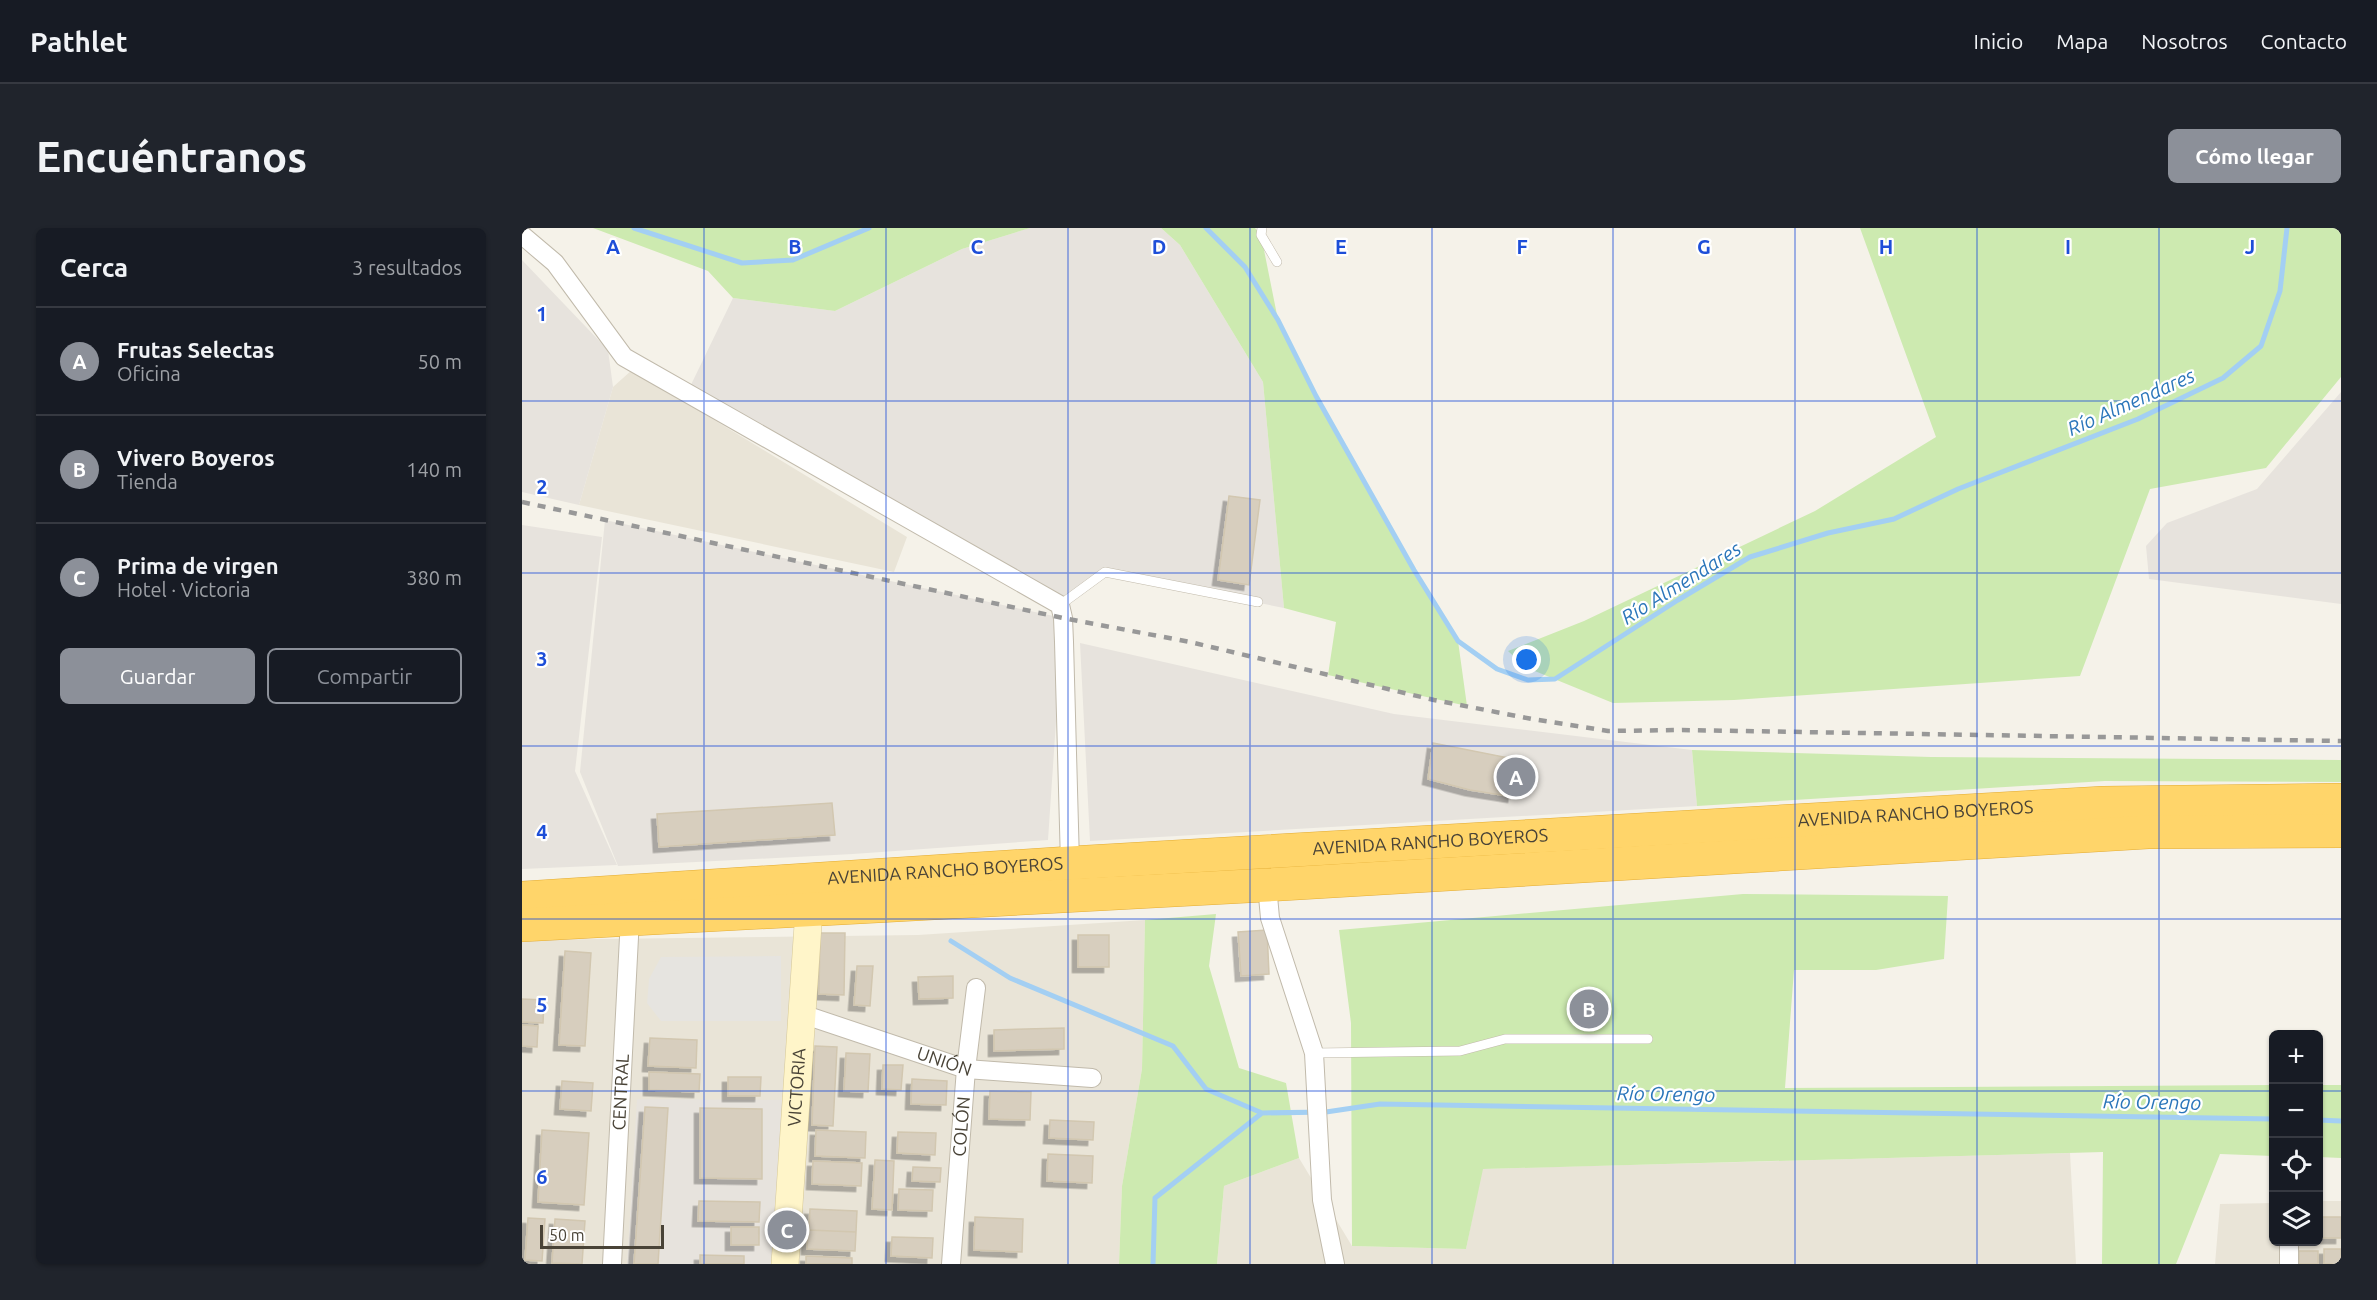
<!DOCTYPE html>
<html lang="es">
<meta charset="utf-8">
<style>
:root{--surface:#171b24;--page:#20242c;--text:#f1f3f6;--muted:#9ea1a6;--line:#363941;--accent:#8c9099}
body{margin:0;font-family:Ubuntu,sans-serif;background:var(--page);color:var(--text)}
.controls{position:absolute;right:18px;bottom:18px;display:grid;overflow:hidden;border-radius:9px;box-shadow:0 2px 4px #0004}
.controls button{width:54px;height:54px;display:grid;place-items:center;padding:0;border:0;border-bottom:2px solid var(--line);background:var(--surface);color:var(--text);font:30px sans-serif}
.scale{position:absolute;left:18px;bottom:15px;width:124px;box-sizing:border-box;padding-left:6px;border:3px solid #494337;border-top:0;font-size:16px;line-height:21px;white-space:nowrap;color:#494337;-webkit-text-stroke:4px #fff;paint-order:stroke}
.you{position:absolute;left:1005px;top:432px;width:21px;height:21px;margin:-15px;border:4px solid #fff;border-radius:50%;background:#1a73e8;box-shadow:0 0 0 9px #1a73e833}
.badge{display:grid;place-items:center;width:39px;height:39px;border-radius:50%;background:var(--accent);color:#fff;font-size:20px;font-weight:700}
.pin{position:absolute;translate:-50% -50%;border:3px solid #fff;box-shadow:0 2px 6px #0006}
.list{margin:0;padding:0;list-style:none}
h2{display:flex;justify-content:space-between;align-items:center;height:78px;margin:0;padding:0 24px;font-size:26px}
h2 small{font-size:20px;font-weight:400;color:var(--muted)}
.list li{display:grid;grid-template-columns:39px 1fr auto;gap:18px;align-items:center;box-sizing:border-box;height:108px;padding:0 24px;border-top:2px solid var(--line)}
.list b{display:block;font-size:22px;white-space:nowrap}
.list p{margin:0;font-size:20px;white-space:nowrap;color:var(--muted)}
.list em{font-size:20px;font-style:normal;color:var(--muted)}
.actions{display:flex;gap:12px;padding:18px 24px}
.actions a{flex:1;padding:14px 0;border:2px solid var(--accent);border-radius:9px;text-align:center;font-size:21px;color:var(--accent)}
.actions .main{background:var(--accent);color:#fff}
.icon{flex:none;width:33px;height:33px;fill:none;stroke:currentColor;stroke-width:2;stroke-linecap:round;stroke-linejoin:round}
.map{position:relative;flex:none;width:1819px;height:1036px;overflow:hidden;border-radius:9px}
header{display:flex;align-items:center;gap:36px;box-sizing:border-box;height:84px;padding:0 30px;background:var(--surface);border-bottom:2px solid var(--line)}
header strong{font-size:28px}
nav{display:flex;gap:33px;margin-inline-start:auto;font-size:21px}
.intro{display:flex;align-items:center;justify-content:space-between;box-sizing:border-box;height:144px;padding:0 36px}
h1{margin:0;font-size:42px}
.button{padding:15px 27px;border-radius:9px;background:var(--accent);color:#fff;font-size:21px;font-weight:700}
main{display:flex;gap:36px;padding:0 36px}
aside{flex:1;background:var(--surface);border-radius:9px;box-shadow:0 2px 4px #0004}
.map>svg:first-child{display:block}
.residential{fill:#e9e4d7}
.industrial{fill:#e7e3dd}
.green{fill:#cdeab0}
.parking{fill:#e6e4e0}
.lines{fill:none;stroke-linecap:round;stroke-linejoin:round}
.stream{stroke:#a3cff3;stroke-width:5}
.building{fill:#d7cebe;stroke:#d2c7b0;stroke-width:1.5;filter:url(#shadow)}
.lane-casing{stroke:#c1baab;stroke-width:10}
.street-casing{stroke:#c1baab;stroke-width:20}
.secondary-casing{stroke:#d6c897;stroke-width:28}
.highway-casing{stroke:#e3ac34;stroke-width:34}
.lane{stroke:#fff;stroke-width:9}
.street{stroke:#fff;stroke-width:18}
.secondary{stroke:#fff5c9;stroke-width:27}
.highway{stroke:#ffd56a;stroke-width:33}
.rail{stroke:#989898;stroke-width:4.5;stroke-dasharray:8 8;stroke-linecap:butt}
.grid{fill:none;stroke:#1d4ed8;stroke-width:1.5;stroke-opacity:0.55}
.labels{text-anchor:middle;stroke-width:4.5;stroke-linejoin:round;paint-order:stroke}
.street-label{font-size:18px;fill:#494337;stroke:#fff}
.water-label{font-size:20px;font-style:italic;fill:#2b76ba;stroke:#fff}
.grid-label{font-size:20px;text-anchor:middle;font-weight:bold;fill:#1d4ed8;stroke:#fff;stroke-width:4.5;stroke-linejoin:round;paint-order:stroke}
</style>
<header>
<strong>Pathlet</strong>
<nav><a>Inicio</a><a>Mapa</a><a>Nosotros</a><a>Contacto</a></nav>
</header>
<div class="intro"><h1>Encuéntranos</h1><a class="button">Cómo llegar</a></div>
<main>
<aside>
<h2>Cerca<small>3 resultados</small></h2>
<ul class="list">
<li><span class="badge">A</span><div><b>Frutas Selectas</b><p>Oficina</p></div><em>50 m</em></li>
<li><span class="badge">B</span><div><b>Vivero Boyeros</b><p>Tienda</p></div><em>140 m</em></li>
<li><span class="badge">C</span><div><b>Prima de virgen</b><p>Hotel · Victoria</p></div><em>380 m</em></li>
</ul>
<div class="actions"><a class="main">Guardar</a><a>Compartir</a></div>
</aside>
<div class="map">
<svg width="1819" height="1036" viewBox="0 0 1819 1036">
<defs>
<filter id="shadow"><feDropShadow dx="-5.5" dy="5.5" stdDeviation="0" flood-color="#0004"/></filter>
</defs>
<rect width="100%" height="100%" fill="#f5f2e9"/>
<path class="residential" d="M110,142l275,167 -13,35 -315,-67 34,-118z
M623,692l-3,149 -20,117 -3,78h-597v-324l396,-5z
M1548,925l6,111h-859l7,-78 75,-28 53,88 114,3 16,-80z
M1797,973h22v63h-126l5,-60 53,-1 1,39h44z"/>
<path class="industrial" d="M508,0h131l19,17 83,137 21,226 -178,-36 -46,33 -373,-212 46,-95 102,13 127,-62z
M0,32l86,90 5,37 -34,118 -57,-13z
M1819,164v212l-192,-25 -3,-33 21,-23 90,-34z
M83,292l458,98 -15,222 -195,14 -235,12 -38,-94z
M0,297l80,12 -27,234 42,94 -95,4z
M558,415l314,71 298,36 5,56 -607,35z
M115,871l150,1 -15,164h-145z"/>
<path class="green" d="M71,0h437l-68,21 -127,62 -102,-13 -25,-27z
M639,0h94l6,7 17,85 38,76 98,174 44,71 9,65 -139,-31 8,-53 -52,-14 -21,-226 -83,-137z
M1338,0h481v149l-75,91 -116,21 -70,187 -346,24 -121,3 -88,-36 -17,-16 76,-30 231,-110 121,-74z
M1170,522l239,7 410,3v22l-236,-1 -408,25z
M1221,666l205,2 -4,63 -68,11h-82l-9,118 488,-3v71l-53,-2 -44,110h-74l1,-112 -620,17 -17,80 -114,-3 -1,-223 -12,-93z
M694,686l-7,52 30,102 47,15 13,75 -75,28 -7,78h-98l3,-78 20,-117 3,-149z
M1796,857h23v73l-22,-1z"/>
<path class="parking" d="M259,728v65h-120l-14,-18 2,-24 12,-22z"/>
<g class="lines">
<path class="stream" d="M112,0l108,35 51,-3 76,-32
M684,0l39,39 33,53 38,76 98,174 44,71 39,28 31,11 27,-1 123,-79 72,-43 78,-24 66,-14 64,-30 180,-70 85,-41 38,-32 19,-55 7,-63
M429,713l59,37 163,68 33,43 56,24
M1796,892l23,1
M631,1036l2,-66 107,-85 64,-1 54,-8 894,15"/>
</g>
<path class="building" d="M707,268l31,4 -11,85 -31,-5z
M911,515l86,17 -6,37 -43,-7 -42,-11z
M310,575l3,32 -176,12 -2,-33z
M745,702l2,44 -28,2 -3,-44z
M298,705h25l-1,62 -25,-1z
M556,707h31v32h-31z
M43,723l26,2 -6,93 -26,-1z
M335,738h16l-3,40 -16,-1z
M431,748v22l-34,1 -1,-22z
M0,771l22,1 -1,23 -21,-1z
M0,797l16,1 -1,21 -15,-1z
M542,800v21l-70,2v-21z
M128,810l47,2 -1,28 -48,-2z
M293,818l22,1 -4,79 -21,-1z
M324,825l24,1 -2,38 -24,-1z
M361,837h20l-2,25 -19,-1z
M127,844l51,2 -1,18 -50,-2z
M206,849h33l-1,19h-32z
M390,851l35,2 -1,24 -35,-1z
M40,853l31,2 -2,28 -31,-2z
M468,863l41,1 -1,28 -41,-1z
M123,879l23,1 -10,156h-24z
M178,880l62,1v70l-62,-1z
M528,892l44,2 -1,18 -44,-2z
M20,902l47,3 -5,72 -46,-3z
M294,902l50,2 -1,26 -50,-2z
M376,904l38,1 -1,22 -38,-2z
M526,926l45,2 -1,27 -45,-2z
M353,932l19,1 -2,49 -20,-1z
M291,933l49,2 -1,23 -49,-2z
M391,939l28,1 -1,14 -28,-1z
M377,961l34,1 -1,21 -34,-1z
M177,973l61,1 -1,20 -61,-1z
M288,981l47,2 -1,21 -47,-2z
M453,989l48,2 -1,33 -48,-2z
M1796,989h23v21h-23z
M6,990l17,1 -3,42 -17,-1z
M33,991l30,2 -3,43 -30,-1z
M209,999h28v18h-28z
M286,1002l48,2 -1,19 -48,-2z
M370,1009l41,1 -1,20 -41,-2z
M1802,1021h17v15h-17z
M1777,1023h19v13h-19z
M178,1027l44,1v8h-44z
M284,1028l46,2v6h-46z"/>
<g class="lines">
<g class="lane-casing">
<path id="lane" d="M740,0l-1,7 16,27
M538,377l45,-33 153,30
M792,825l146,-2 45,-12h143"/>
</g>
<g class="street-casing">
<g id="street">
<path d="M0,7l33,28 69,94 436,248 3,13 1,24 6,221"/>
<path d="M745,657l3,33 44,135 8,147 13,64"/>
<path id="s1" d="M280,786l164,55 126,9"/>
<path id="s2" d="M90,1036l18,-346"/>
<path id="s3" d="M429,1036l15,-195 10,-81"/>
<path d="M1767,1036v-22"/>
</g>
</g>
<g class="secondary-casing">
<g id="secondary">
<path id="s4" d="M263,1036l24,-354"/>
</g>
</g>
<g class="highway-casing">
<g id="highway">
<path id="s5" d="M0,670l548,-35 1033,-60 238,-3"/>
<path d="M0,697l745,-40 881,-53 193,-1"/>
</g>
</g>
<use href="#lane" class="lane"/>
<use href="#street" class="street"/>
<use href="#secondary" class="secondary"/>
<use href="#highway" class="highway"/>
<path class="rail" d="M0,274l541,116 127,24 244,58 98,19 76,12 74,-1 659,11"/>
</g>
<path class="grid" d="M182,0v1036M364,0v1036M546,0v1036M728,0v1036M910,0v1036M1091,0v1036M1273,0v1036M1455,0v1036M1637,0v1036M0,173h1819M0,345h1819M0,518h1819M0,691h1819M0,863h1752M1796,863h23"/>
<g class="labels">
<g class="street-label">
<text dy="6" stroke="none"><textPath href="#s5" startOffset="1396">AVENIDA RANCHO BOYEROS</textPath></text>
<text dy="6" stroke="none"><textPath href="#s5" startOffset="910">AVENIDA RANCHO BOYEROS</textPath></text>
<text dy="6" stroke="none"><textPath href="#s5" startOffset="424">AVENIDA RANCHO BOYEROS</textPath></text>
<text dy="6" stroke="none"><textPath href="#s1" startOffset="150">UNIÓN</textPath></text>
<text dy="6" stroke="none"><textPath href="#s4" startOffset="177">VICTORIA</textPath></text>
<text dy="6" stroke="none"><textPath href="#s2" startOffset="172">CENTRAL</textPath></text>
<text dy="6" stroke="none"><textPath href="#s3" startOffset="138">COLÓN</textPath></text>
</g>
<g class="water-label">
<text transform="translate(1609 174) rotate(-24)" y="7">Río Almendares</text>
<text transform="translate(1159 355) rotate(-32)" y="7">Río Almendares</text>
<text transform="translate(1144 866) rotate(1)" y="7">Río Orengo</text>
<text transform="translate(1630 874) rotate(1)" y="7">Río Orengo</text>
</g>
</g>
<g class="grid-label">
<text x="91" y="26">A</text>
<text x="273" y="26">B</text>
<text x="455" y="26">C</text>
<text x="637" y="26">D</text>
<text x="819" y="26">E</text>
<text x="1000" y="26">F</text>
<text x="1182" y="26">G</text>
<text x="1364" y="26">H</text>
<text x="1546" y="26">I</text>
<text x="1728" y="26">J</text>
<text x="20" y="93">1</text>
<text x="20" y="266">2</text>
<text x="20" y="438">3</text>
<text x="20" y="611">4</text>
<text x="20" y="784">5</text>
<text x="20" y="956">6</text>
</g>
</svg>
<div class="controls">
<button>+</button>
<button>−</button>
<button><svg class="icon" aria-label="locate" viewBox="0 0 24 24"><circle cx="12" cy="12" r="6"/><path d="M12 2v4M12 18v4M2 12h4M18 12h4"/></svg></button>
<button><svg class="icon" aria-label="layers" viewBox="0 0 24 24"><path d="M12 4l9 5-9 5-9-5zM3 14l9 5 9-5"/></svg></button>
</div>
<div class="scale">50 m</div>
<div class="you"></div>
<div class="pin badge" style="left:994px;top:549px">A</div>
<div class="pin badge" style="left:1067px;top:781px">B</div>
<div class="pin badge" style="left:265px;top:1002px">C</div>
</div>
</main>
